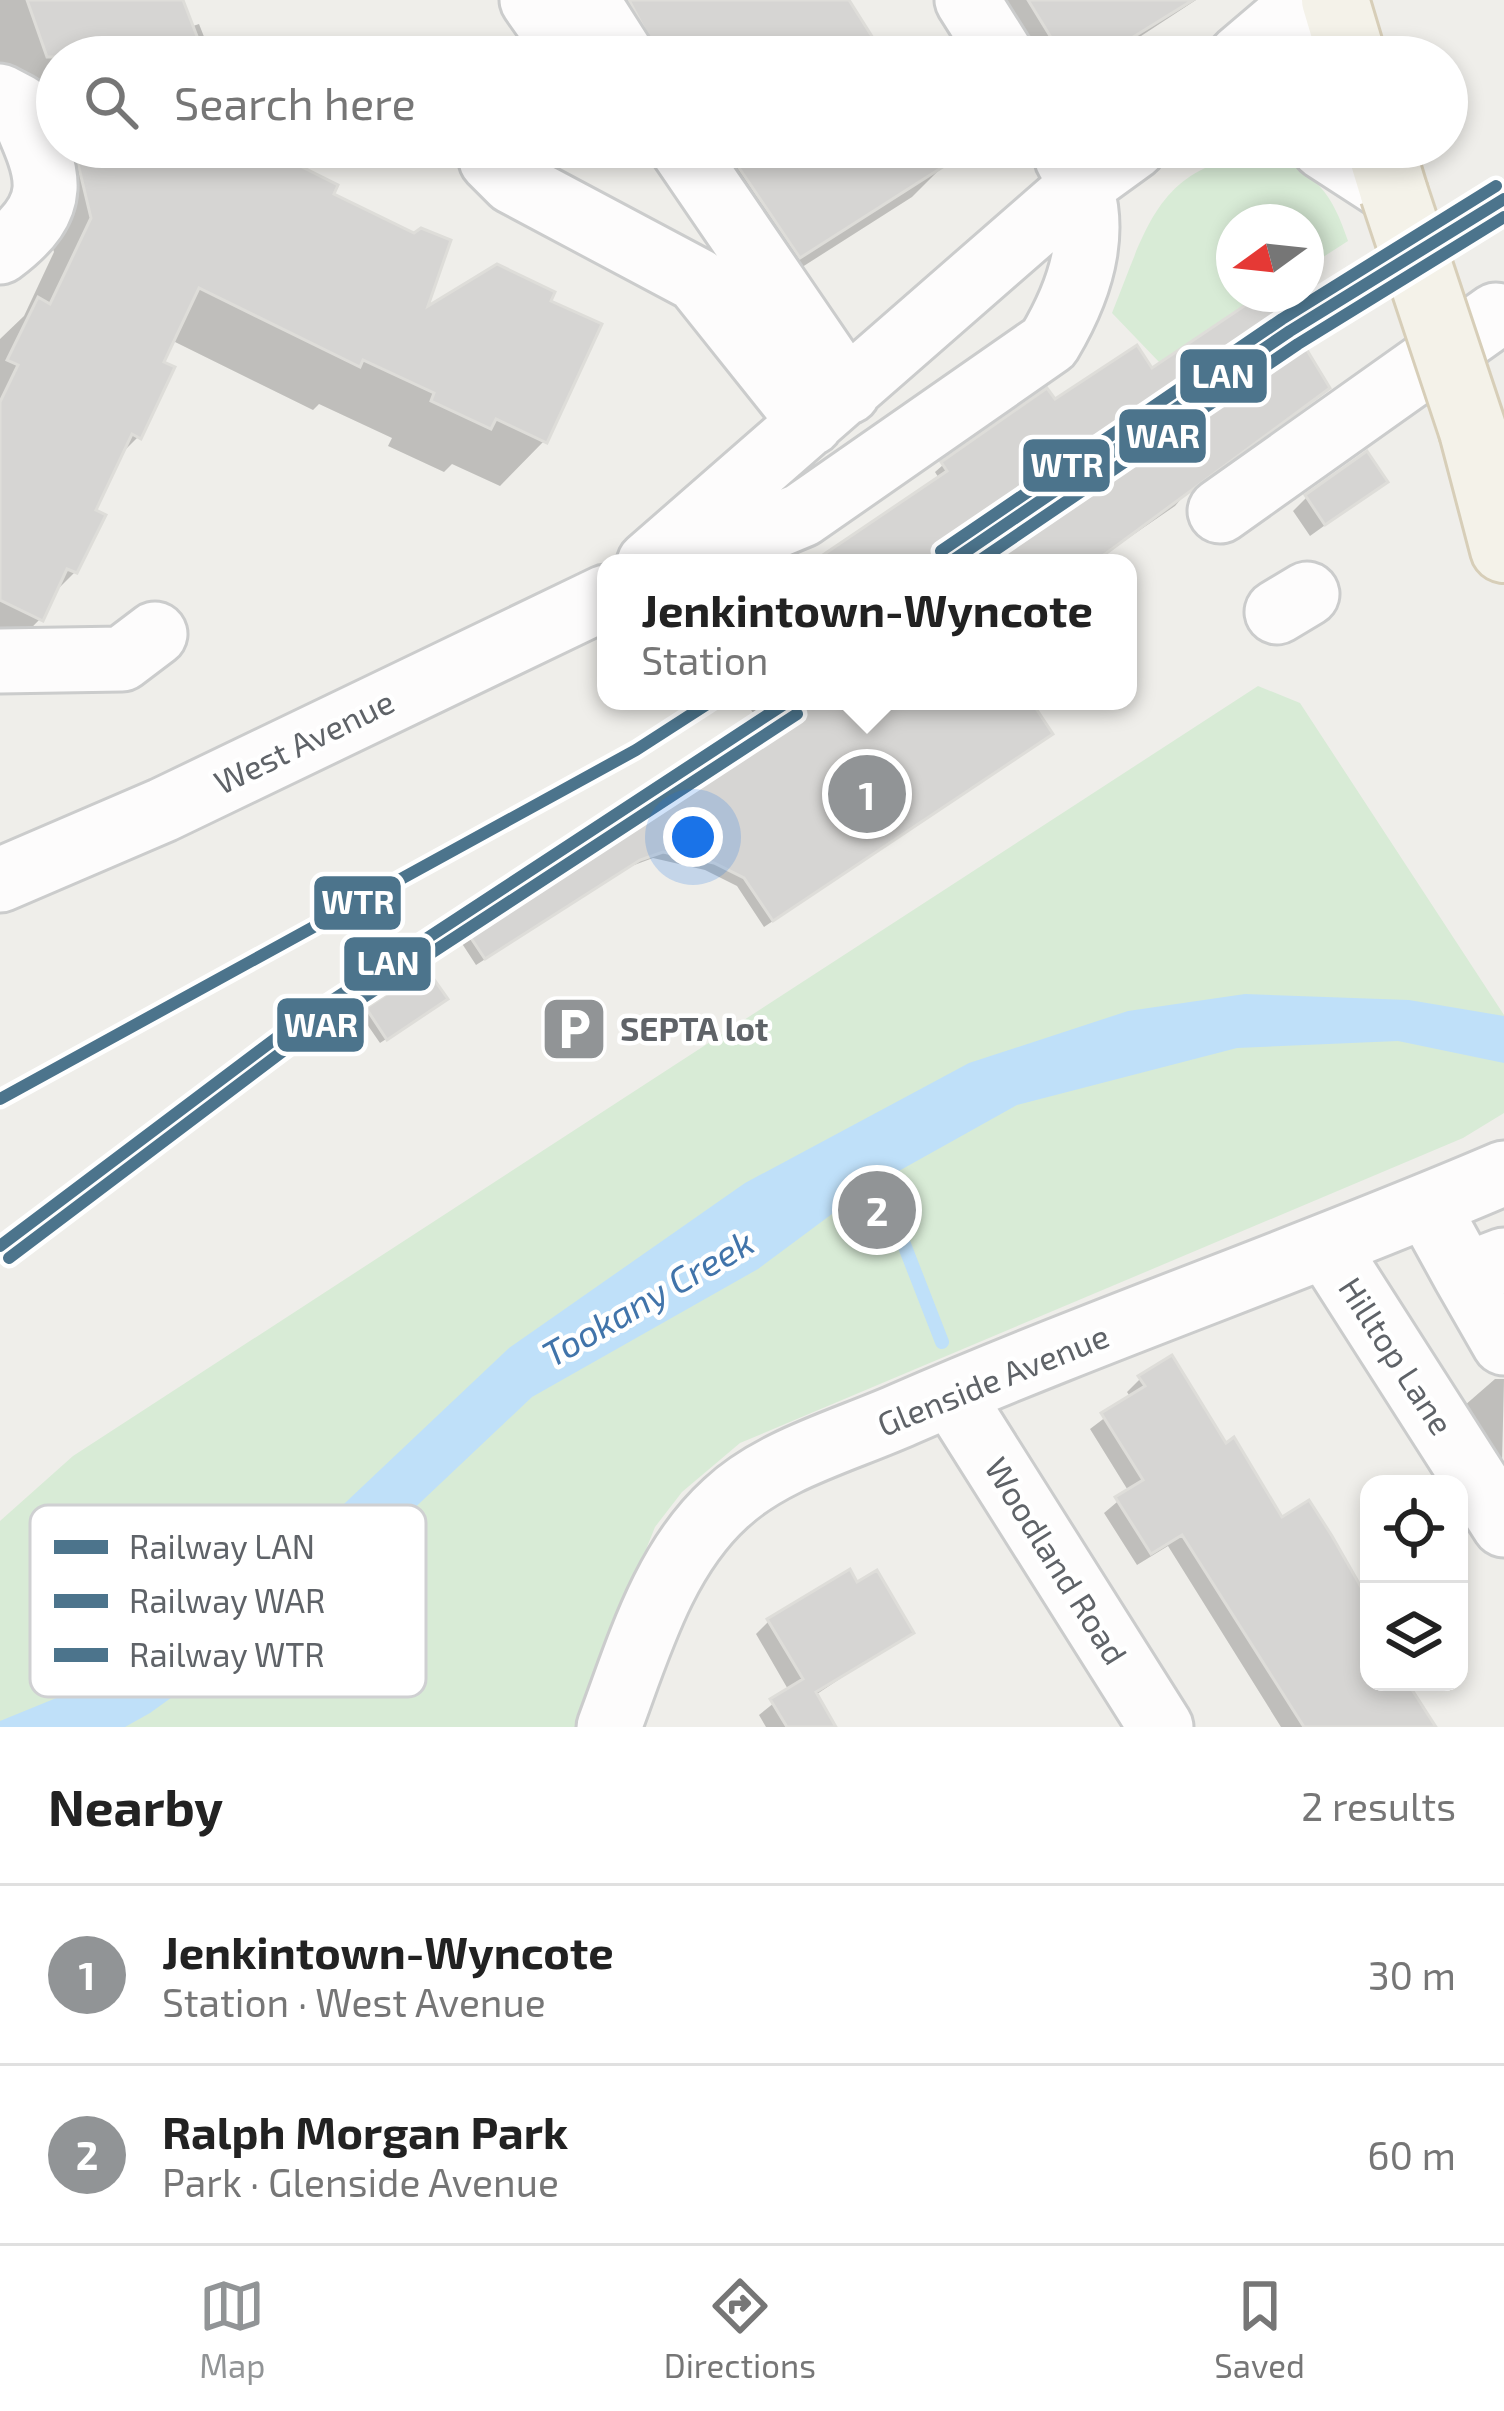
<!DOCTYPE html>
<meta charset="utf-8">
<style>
:root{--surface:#fff;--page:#f2f2f2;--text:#222;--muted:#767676;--line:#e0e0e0;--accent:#919496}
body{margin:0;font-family:"Exo 2",sans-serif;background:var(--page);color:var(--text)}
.controls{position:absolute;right:36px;bottom:36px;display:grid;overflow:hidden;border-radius:24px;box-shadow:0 6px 18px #0003}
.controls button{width:108px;height:108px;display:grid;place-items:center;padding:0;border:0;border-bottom:3px solid var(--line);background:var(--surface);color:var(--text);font:60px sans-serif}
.compass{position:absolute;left:1216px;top:204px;width:108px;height:108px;border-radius:50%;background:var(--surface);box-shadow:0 6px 18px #0003;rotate:255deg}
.you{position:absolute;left:693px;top:837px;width:42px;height:42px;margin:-30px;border:9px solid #fff;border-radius:50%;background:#1a73e8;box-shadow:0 0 0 18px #1a73e833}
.badge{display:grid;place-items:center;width:78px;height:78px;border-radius:50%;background:var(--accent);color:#fff;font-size:39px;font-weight:700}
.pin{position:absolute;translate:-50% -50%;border:6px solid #fff;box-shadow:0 3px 12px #0006}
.popup{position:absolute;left:597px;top:554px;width:540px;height:156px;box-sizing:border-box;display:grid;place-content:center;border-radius:24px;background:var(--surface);filter:drop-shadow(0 3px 9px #0005);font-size:39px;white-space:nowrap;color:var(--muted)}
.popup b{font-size:45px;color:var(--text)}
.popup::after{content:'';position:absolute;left:50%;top:100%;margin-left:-24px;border:24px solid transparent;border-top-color:var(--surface)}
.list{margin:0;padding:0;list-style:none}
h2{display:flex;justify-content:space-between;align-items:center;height:156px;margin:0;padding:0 48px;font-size:51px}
h2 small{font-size:39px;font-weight:400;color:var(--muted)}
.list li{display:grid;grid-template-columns:78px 1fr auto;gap:36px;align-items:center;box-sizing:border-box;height:180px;padding:0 48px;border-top:3px solid var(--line)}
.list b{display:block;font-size:45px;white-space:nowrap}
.list p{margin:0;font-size:39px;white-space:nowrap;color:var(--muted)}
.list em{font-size:39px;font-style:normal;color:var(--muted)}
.icon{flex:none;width:66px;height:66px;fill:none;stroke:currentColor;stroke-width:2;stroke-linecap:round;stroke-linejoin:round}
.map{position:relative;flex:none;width:1504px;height:1727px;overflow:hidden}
.search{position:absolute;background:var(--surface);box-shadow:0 6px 18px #0003;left:36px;right:36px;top:36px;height:132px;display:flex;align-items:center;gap:30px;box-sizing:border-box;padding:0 42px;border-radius:66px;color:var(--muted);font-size:45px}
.sheet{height:516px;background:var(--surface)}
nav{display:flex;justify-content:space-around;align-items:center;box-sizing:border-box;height:168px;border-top:3px solid var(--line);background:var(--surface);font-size:33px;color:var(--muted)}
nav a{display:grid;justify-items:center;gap:6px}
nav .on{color:var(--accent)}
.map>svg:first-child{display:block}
.green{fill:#d8ebd6}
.water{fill:#bfe0f9}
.shadow{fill:#0003}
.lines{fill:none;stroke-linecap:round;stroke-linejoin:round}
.stream{stroke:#bfe0f9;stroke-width:14}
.building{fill:#d6d5d3;stroke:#deddd9;stroke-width:3}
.minor-casing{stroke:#cbcccc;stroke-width:69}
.major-casing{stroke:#d7ceb8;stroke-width:72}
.minor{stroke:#fdfcfc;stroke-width:63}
.major{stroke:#f4f2e9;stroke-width:66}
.major-bridge-casing{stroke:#d7ceb8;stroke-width:72;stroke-linecap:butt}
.major-bridge{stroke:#f4f2e9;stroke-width:66}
.rail-1-casing{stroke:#fff;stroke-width:21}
.rail-2-casing{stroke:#fff;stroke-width:21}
.rail-3-casing{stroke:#fff;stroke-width:21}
.rail-1{stroke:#4c748c;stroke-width:12}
.rail-2{stroke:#4c748c;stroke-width:12}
.rail-3{stroke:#4c748c;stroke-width:12}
.labels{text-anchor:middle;stroke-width:9;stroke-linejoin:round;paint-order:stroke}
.street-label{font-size:33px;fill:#5f6368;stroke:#fff}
.poi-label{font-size:33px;font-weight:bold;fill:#5f6368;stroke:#fff;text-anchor:start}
.water-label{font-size:36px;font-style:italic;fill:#4174aa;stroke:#fff}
.key{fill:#fff;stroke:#cfd0d2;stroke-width:3}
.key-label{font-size:33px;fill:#5f6368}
.line-badge{stroke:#fff;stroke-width:4.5}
.badge-label{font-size:33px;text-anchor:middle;font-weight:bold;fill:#fff}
</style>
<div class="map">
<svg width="1504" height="1727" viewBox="0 0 1504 1727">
<rect width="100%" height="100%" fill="#efeeea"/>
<path class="green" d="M1268,154c48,19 64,39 80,87l-42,27v-46h-72v72h32l-106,69 -48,-50c36,-89 47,-152 156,-159z
M1258,686l42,17 204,312v98l-41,25 -723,305 -58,49 -27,35 -80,200h-575v-206l73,-65z"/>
<path class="water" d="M1245,994l164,6 95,16v47l-106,-22 -161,7 -220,57 -154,86 -105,78 -226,128 -182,172 -200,144 -25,14h-125v-6l71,-29 183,-103 255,-241 236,-165 224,-120 159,-52z"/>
<path class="shadow" d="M0,0h180l10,27 9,-3 13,33h-155v90h198l80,39 -5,10 92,117 125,-10 -3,138 -44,45 -48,-22 -8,8 -56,-26 4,-8 -73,-34 -6,6 -142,-70 -33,97 -20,20 -26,55 -17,60 -23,23 -12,24 -40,41v-321l24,-23 30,-64 -17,-52 -37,-77z
M568,0h277l36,57h-277z
M995,0h201l-87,57h-78z
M654,147h285l9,14 -36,36 -149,95z
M1270,294l-77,191 -18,21 -83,57h-276l124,-83 -5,-8 8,-7 103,-73 8,12 97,-31z
M1385,482l-75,54 -17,-25 14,-14z
M745,701h282l15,40 -278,186 -27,-41 -32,-16 -52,-12 -24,9 -153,98 -15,-23 8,-8 299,-199z
M438,1005l-58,38 -18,-26 6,-6z
M1140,1379l85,68 144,182v53h34l29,45h-151l-113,-181 -31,19 -33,-52 25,-21 -39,-63 41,-31 -4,-6z
M1495,1379h9l-2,85 -38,-58z
M856,1586l54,46 -96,64 19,31h-67l-7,-12 30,-24 -33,-57 13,-13z"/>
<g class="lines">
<path class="stream" d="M854,1180l46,54 42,108"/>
</g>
<path class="building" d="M27,0h156l22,57h-158z
M629,0h220l36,57h-226z
M1028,0h165l-92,57h-38z
M74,147h165l27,12 4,-8 68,34 -4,9 80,39 7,-5 30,12 -23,66 69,-42 58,28 -4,9 51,23 -55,119 -51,-24 -5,10 -60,-28 3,-8 -71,-33 -3,7 -161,-79 -35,74 11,5 -34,72 -9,-5 -36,76 10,5 -29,58 -10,-4 -24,52 -43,-21v-198l18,-37 -11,-5 31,-63 12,7 41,-86z
M725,147h249l-174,111z
M1262,294h11l57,94 -237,175h-282l136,-92 -6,-9 106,-74 8,11 82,-54 15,23z
M1367,451l21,31 -63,43 -20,-30z
M813,701h218l22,33 -280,187 -29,-43 -30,-15 -51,-11 -23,8 -155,99 -18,-27z
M426,968l22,31 -61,41 -21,-32z
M1172,1355l54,88 8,-6 48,80 27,-17 23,36 37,65v81h38l29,45h-132l-122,-192 -31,19 -36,-57 28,-17 -42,-67 44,-27 -7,-10z
M850,1569l7,13 20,-12 37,63 -98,59 20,35h-49l-17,-28 33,-20 -36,-60z"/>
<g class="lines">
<g class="minor-casing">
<path id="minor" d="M532,0l40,57
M967,0l36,57
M593,10l30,47
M1240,57l67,-57
M0,96l19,10c29,66 47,97 -19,146
M681,147l167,245
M1323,147l71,46
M491,160l22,22 184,98 114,143
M1220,511l276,-196
M649,563l434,-379 51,-37
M686,563l116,-48 247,-172c34,-57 56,-125 18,-184
M1277,612l30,-18
M0,661l122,-2 33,-25
M0,880l163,-70 443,-213
M1427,1206l38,69 39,-15
M1327,1248l177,277
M1465,1275l39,68
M951,1394l210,333
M609,1727c29,-77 54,-167 117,-224 47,-44 120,-63 178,-89 198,-86 402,-156 600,-241"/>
</g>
<g class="major-casing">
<path id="major" d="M1335,0l17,57
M1380,147l14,46
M1473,431l31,118"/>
</g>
<use href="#minor" class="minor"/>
<use href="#major" class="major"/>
<g class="major-bridge-casing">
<path id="major-bridge" d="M1394,193l79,238"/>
</g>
<use href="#major-bridge" class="major-bridge"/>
<g class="rail-1-casing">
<path id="rail-1" d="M949,563l341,-232 214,-132
M0,1246l287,-216 502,-329"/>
</g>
<g class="rail-2-casing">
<path id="rail-2" d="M976,563l322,-219 206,-127
M9,1258l286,-216 502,-328"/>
</g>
<g class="rail-3-casing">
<path id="rail-3" d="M941,551l341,-232 214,-133
M0,1099l636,-349 76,-49"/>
</g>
<use href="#rail-1" class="rail-1"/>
<use href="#rail-2" class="rail-2"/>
<use href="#rail-3" class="rail-3"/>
</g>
<defs>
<g id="parking-square" transform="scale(3.45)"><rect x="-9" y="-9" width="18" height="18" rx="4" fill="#919496" stroke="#fff"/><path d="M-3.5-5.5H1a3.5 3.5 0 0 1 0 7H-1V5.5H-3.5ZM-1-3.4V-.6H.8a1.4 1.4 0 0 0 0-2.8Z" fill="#fff"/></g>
</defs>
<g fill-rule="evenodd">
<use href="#parking-square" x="574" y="1029"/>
</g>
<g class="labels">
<g class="street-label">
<text transform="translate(304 742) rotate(-26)" y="12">West Avenue</text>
<text transform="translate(1396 1356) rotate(57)" y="12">Hilltop Lane</text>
<text transform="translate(993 1380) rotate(-22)" y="12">Glenside Avenue</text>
<text transform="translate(1056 1561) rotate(58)" y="12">Woodland Road</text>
</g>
<g class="poi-label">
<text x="620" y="1041">SEPTA lot</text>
</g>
<g class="water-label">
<text transform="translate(648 1298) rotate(-30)" y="13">Tookany Creek</text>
</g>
</g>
<rect x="30" y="1505" width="396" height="192" rx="18" class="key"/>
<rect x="54" y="1540" width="54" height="14" fill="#4c748c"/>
<rect x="54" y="1594" width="54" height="14" fill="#4c748c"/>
<rect x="54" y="1648" width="54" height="14" fill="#4c748c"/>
<g class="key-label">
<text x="129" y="1559">Railway LAN</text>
<text x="129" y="1613">Railway WAR</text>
<text x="129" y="1667">Railway WTR</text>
</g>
<g class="line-badge">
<rect x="1178" y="347" width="91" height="58" rx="12" fill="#4c748c"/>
<rect x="1117" y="407" width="91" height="58" rx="12" fill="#4c748c"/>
<rect x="1021" y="437" width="91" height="57" rx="12" fill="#4c748c"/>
<rect x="312" y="874" width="91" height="58" rx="12" fill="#4c748c"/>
<rect x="342" y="935" width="91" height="58" rx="12" fill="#4c748c"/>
<rect x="275" y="996" width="91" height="58" rx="12" fill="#4c748c"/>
</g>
<g class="badge-label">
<text x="1223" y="388">LAN</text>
<text x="1163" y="448">WAR</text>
<text x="1067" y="477">WTR</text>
<text x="358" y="914">WTR</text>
<text x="388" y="975">LAN</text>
<text x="321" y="1037">WAR</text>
</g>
</svg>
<div class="controls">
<button><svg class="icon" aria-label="locate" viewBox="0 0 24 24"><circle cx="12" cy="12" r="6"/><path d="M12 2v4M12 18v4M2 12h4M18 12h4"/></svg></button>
<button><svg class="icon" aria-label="layers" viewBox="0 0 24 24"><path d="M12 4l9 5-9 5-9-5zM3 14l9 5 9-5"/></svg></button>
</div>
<svg class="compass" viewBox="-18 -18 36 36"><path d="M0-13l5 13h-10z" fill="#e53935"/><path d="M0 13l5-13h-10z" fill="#767676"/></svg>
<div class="you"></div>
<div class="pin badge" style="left:867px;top:794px">1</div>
<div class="popup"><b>Jenkintown-Wyncote</b>Station</div>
<div class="pin badge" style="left:877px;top:1210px">2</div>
<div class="search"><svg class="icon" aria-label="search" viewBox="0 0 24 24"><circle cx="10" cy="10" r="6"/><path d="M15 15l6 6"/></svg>Search here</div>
</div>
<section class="sheet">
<h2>Nearby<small>2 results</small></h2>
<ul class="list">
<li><span class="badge">1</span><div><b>Jenkintown-Wyncote</b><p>Station · West Avenue</p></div><em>30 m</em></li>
<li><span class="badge">2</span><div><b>Ralph Morgan Park</b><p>Park · Glenside Avenue</p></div><em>60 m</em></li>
</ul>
</section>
<nav>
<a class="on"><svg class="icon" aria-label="map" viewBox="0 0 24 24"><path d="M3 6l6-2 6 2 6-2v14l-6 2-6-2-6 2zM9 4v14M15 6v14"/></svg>Map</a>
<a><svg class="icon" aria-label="directions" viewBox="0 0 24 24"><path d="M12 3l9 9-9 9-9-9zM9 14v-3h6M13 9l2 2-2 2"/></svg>Directions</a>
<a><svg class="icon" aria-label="saved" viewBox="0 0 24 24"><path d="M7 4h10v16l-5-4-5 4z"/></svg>Saved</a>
</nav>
